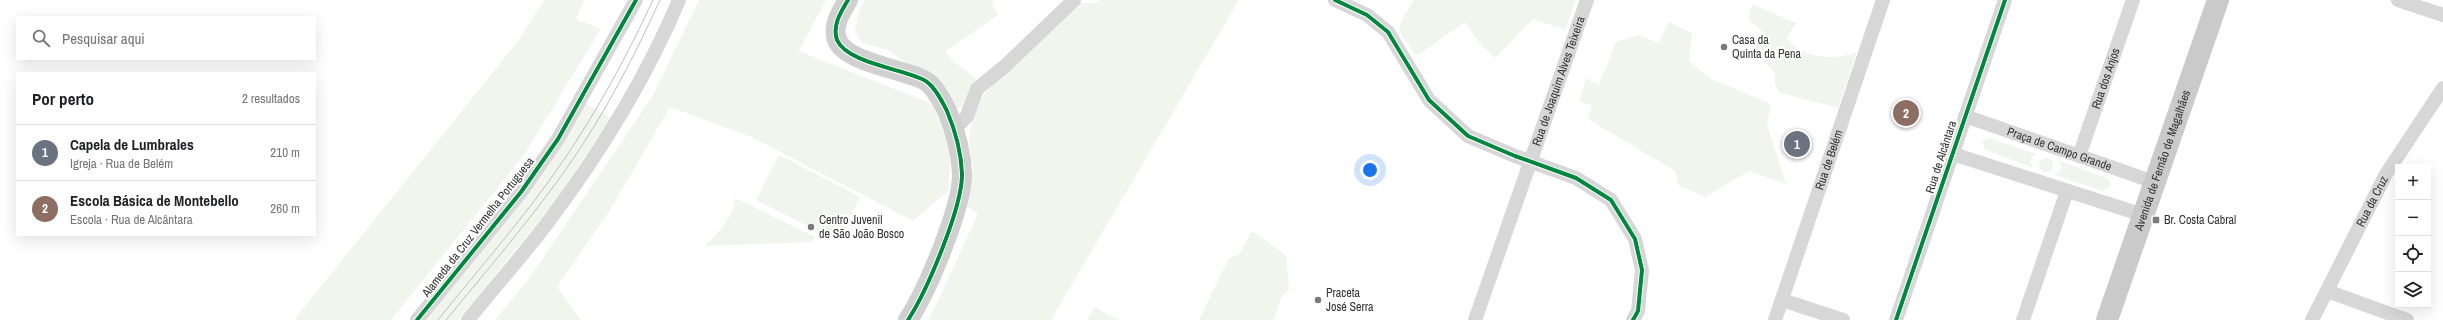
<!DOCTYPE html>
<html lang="pt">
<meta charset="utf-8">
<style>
:root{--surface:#fff;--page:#f6f6f6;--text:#202124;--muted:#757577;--line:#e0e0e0;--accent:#2563eb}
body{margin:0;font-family:"Archivo Narrow",sans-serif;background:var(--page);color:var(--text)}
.controls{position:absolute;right:12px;bottom:12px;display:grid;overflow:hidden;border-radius:0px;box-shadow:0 4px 16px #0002}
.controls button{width:36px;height:36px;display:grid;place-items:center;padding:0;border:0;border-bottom:1px solid var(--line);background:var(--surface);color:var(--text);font:20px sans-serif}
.you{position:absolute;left:1370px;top:170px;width:14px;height:14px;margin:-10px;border:3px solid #fff;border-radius:50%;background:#1a73e8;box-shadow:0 0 0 6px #1a73e833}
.badge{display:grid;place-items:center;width:26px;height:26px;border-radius:50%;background:var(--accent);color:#fff;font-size:13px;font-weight:700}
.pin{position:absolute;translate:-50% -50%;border:2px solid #fff;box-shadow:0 1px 4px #0006}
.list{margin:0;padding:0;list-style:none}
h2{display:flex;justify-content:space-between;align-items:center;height:52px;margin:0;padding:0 16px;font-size:17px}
h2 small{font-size:13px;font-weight:400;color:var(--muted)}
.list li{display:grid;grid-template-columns:26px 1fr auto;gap:12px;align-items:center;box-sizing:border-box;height:56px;padding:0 16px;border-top:1px solid var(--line)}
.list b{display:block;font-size:15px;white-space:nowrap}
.list p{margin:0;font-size:13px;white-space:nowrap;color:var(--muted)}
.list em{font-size:13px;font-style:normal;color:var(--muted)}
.icon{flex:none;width:22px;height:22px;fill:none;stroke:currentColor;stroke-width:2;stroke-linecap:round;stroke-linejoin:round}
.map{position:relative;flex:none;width:2443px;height:320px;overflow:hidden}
.search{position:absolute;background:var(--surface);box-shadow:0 4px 16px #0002;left:16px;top:16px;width:300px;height:44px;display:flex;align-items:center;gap:10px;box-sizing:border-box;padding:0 14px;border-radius:0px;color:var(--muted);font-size:15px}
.panel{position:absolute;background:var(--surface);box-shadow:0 4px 16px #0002;left:16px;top:72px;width:300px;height:164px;border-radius:0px}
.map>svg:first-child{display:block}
.green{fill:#f1f5ed}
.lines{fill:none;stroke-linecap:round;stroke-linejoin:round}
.street{stroke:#d7d7d7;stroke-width:14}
.secondary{stroke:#d0d0d0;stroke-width:20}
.primary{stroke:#cacaca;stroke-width:22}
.tram{stroke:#bebebe;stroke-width:1}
.cycleway-casing{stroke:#fff;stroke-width:6}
.cycleway{stroke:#00873e;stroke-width:4}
.poi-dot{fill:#7a7a7a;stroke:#fff;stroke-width:1.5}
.labels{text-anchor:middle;stroke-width:4;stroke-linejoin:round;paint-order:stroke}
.poi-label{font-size:12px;fill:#333;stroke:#fff;text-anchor:start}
.street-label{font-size:12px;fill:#333;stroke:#fff}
</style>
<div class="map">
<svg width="2443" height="320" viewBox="0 0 2443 320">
<rect width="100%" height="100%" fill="#fff"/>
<path class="green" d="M544,0h40l-8,19 25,10 -77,126 -133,165h-97l224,-279z
M699,0h127l-27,51 133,53 19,46 -3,41 -35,30 -159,-83 -84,-31 -58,100 -55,80 24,33h-86l33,-40 124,-183z
M865,0h130l-3,2 6,13 -53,36 8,10 23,17 -11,29 -10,2 -8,-19 -60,-40 -25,-7 -7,-11 3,-19z
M1101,0h138l-188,320h-122l49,-106 -12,-8 7,-37 -4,-25 3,-34 25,-31 9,-4 72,-72h16z
M1414,0h162l-11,30 -32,-11 -38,39 -15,-14 -15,-22 -48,34c-23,-29 -22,-25 -3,-56z
M1752,4l44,19 -10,15c19,21 46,23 71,14l-19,56 -58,-15 -5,-8v-13l-23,-20 12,-19 -16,-14z
M1669,22l23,11 -3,28 22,18 60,25 -4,21 19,59 -37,-13 -44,26 -27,-12 -3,-14 -87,-52 4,-14 -13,-4 7,-23 13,7 17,-43 23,-7 19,8z
M585,103l26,15 -58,86 -95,116h-33z
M1989,138l47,16 -1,2h-3l-2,7 3,1 -1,3 -47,-17 -3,-8z
M779,155l81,42 -22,44 -82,-41z
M2039 165a7 7 0 1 1 14 0a7 7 0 1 1-14 0Z
M2060,161l48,18 3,7 -8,5 -48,-16 1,-3 3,1 3,-7 -3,-2z
M735,198l80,39 -2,5 -108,4c14,-14 27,-27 30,-48z
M1252,231l34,24 3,35 -8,7 -7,23h-75l30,-62 10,-3z
M1095,307l23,13h-31z"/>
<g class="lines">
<g class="street">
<path d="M1335,0l32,15 21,17 41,68 39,36 47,20 61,22 35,22 24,39 7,31 -4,41 -5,9"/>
<path d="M2398,0l45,15"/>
<path id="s1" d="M1965,116l189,66"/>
<path d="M955,129l12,-13 10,-27 28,-23 69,-66"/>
<path d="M1953,154l190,61"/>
<path id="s2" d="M2079,156l54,-156"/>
<path d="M2327,291l80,29"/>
<path d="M1782,300l61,20"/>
<path d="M417,320l104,-128 37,-53 78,-139"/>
<path d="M468,320c28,-35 59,-69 86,-106 49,-66 93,-138 125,-214"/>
<path id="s3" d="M1475,320l112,-320"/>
<path id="s4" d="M1775,320l108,-320"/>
<path d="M1896,320l109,-320"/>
<path d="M2023,320l44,-129"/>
<path id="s5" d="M2312,320l74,-146 57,-86"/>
</g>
<path class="secondary" d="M848,0c-7,12 -16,25 -11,40 10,23 66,29 87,40 10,5 18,21 23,31 8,19 14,41 15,62 1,33 -35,118 -54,147"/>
<path class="primary" id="s6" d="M2107,320l111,-320"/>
<path class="tram" d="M438,320c42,-53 87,-103 125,-159 35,-51 64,-105 90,-161
M446,320c42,-51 85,-101 123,-155 36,-52 65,-108 91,-165"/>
<g class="cycleway-casing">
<path id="cycleway" d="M848,0c-7,12 -16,25 -11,40 10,23 66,29 87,40 10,5 18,21 23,31 8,19 14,41 15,62 1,33 -35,118 -54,147
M1335,0l32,15 21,17 41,68 39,36 47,20 61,22 35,22 24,39 7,31 -4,41 -5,9
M417,320l104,-128 37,-53 78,-139
M1896,320l109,-320"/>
</g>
<use href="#cycleway" class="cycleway"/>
</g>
<g class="poi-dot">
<circle cx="1724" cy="47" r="4"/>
<rect x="2152" y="216" width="8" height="8" rx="2"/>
<circle cx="811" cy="227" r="4"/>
<circle cx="1318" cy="300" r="4"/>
</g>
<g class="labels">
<g class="poi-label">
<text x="1732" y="44">Casa da<tspan x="1732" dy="14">Quinta da Pena</tspan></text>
<text x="819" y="224">Centro Juvenil<tspan x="819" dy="14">de São João Bosco</tspan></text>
<text x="2164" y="224">Br. Costa Cabral</text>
<text x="1326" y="297">Praceta<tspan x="1326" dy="14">José Serra</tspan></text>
</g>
<g class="street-label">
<text dy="4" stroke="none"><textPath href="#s2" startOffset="82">Rua dos Anjos</textPath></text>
<text dy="4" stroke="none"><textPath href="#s3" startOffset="253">Rua de Joaquim Alves Teixeira</textPath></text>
<text dy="4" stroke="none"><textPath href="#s1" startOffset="100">Praça de Campo Grande</textPath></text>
<text transform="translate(1941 157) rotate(-72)" y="4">Rua de Alcântara</text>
<text dy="4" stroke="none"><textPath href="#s4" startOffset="169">Rua de Belém</textPath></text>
<text dy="4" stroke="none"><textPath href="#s6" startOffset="169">Avenida de Fernão de Magalhães</textPath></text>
<text dy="4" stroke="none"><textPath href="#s5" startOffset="133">Rua da Cruz</textPath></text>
<text transform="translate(478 227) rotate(-52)" y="4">Alameda da Cruz Vermelha Portuguesa</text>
</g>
</g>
</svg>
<div class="controls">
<button>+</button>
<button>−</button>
<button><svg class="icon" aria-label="locate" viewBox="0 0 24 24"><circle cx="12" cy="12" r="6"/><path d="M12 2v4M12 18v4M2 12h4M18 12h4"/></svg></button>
<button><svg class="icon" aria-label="layers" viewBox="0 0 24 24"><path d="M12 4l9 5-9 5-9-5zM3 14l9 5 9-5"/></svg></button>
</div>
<div class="you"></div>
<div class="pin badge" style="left:1797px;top:144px;background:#6b7280">1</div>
<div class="pin badge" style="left:1906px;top:113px;background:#8d6e63">2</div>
<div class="search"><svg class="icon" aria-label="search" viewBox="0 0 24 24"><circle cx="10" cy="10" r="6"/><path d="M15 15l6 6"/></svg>Pesquisar aqui</div>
<section class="panel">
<h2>Por perto<small>2 resultados</small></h2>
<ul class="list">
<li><span class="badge" style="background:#6b7280">1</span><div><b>Capela de Lumbrales</b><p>Igreja · Rua de Belém</p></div><em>210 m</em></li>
<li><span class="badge" style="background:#8d6e63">2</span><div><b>Escola Básica de Montebello</b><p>Escola · Rua de Alcântara</p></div><em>260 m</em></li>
</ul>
</section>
</div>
